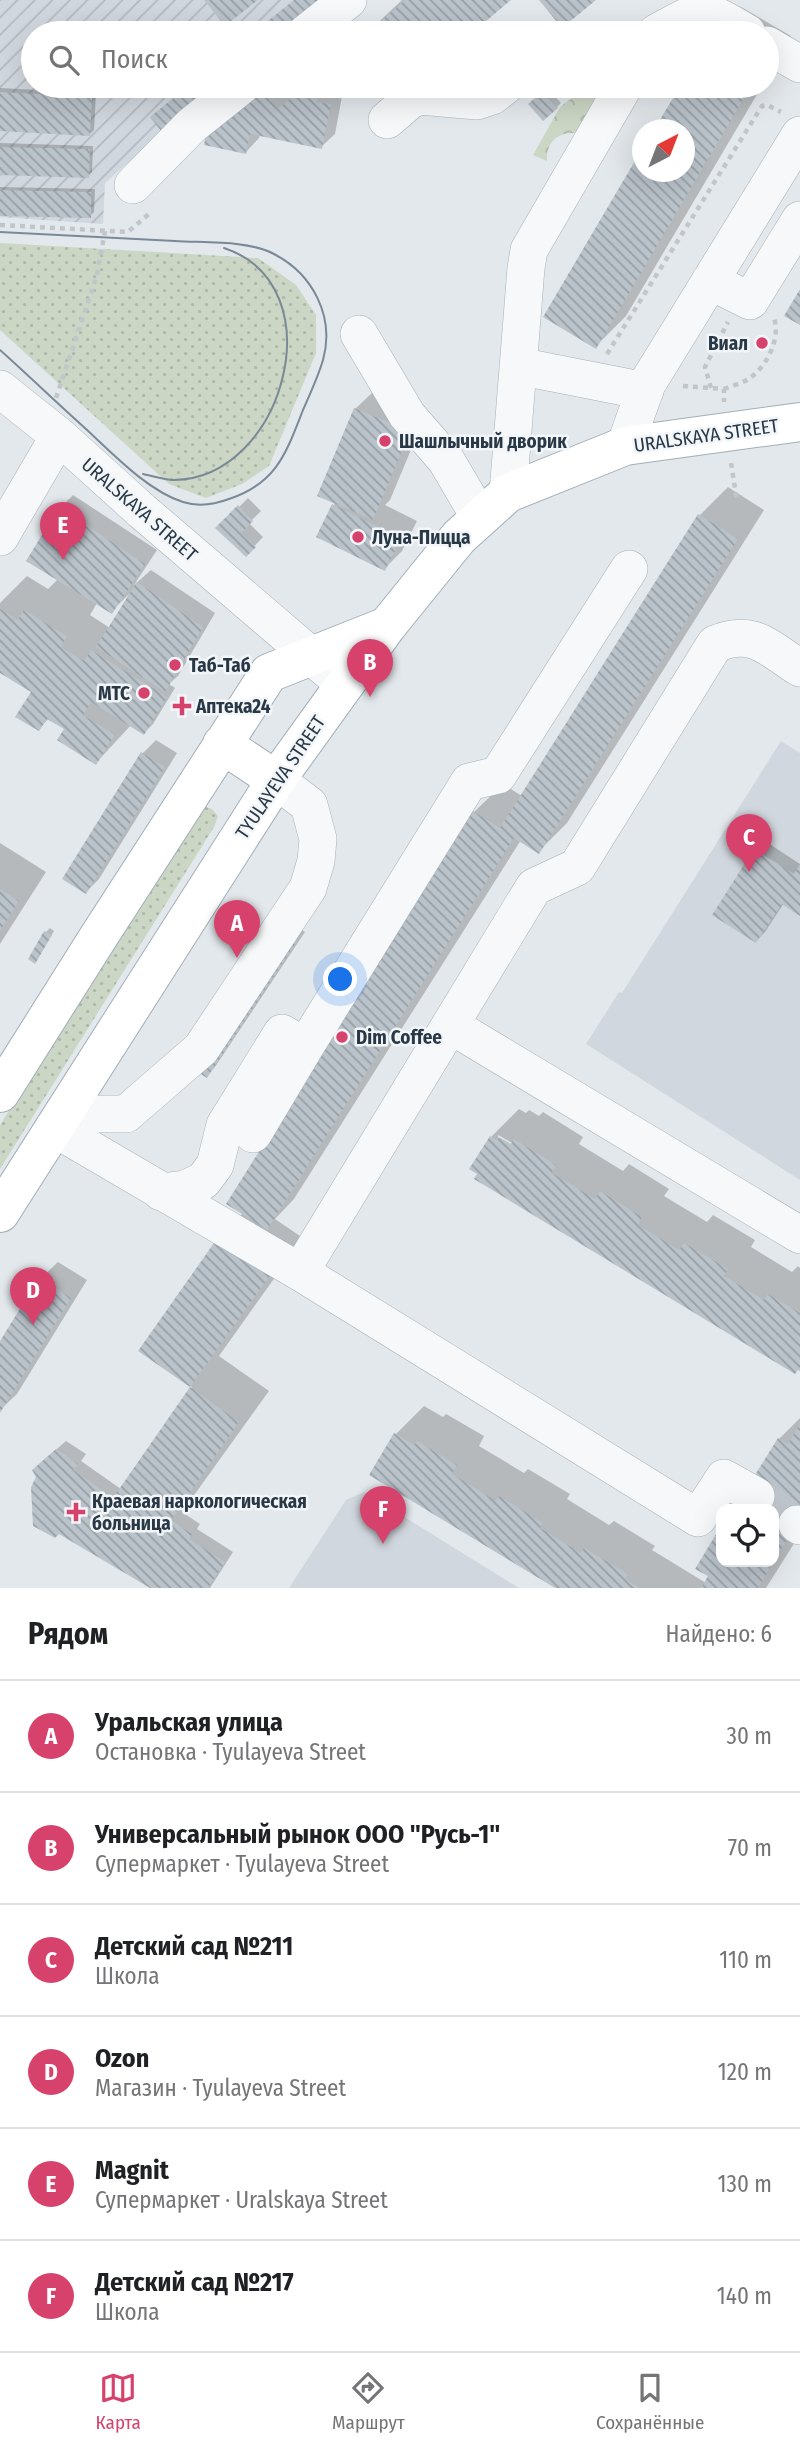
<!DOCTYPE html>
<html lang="ru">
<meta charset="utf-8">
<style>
:root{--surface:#fff;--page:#f2f2f2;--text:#202124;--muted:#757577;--line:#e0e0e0;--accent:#d7426d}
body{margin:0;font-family:"Fira Sans Condensed",sans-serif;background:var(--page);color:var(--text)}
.controls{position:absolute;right:21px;bottom:21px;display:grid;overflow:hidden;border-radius:14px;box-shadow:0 7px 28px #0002}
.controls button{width:63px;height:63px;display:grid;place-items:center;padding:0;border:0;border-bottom:2px solid var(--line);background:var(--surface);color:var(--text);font:35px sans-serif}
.compass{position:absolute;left:632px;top:119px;width:63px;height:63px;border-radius:50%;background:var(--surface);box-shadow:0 7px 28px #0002;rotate:42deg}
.you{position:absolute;left:341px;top:980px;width:24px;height:24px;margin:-18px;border:5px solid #fff;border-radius:50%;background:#1a73e8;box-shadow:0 0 0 10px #1a73e833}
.badge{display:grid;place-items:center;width:46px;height:46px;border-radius:50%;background:var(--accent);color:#fff;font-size:23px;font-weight:700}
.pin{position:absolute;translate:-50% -58px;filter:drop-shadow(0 2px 4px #0008)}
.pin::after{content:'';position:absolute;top:37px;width:24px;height:21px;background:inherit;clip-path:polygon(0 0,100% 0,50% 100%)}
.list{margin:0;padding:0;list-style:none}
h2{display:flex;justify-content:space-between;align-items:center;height:91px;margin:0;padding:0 28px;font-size:30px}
h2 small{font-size:23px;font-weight:400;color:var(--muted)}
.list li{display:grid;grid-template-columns:46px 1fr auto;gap:21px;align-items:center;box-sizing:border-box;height:112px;padding:0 28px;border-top:2px solid var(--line)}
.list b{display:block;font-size:26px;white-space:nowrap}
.list p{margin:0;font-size:23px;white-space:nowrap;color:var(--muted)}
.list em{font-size:23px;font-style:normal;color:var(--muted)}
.icon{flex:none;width:38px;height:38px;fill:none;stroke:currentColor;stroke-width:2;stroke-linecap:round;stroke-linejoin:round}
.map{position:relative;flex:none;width:800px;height:1588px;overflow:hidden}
.search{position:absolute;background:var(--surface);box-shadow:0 7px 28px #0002;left:21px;right:21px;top:21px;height:77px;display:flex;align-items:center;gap:18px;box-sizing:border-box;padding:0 24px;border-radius:38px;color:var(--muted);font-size:26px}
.sheet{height:763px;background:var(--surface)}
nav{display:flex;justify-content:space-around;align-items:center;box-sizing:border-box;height:98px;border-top:2px solid var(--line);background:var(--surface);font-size:19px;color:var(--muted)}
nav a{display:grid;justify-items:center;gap:4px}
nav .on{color:var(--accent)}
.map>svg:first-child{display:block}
.built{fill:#d1d7de}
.industrial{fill:url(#industrial-furrows)}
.grass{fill:url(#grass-dots)}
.park{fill:url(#park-crowns)}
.shadow{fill:#0003;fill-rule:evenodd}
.building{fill:url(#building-back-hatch)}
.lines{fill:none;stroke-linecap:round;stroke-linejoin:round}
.minor-tunnel{stroke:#bec5cb;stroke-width:37;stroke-dasharray:37 18;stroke-linecap:butt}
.minor-casing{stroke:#a7b0b7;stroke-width:38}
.major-casing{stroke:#a1aeb9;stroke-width:40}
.path{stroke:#c1c6cb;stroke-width:4.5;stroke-dasharray:5 5;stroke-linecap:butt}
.minor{stroke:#f6f8fa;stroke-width:37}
.major{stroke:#fff;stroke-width:38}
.tram{stroke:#7b8997;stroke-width:2}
.poi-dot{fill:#d7426d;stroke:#f3f6f9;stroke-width:2.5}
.labels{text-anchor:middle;stroke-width:5;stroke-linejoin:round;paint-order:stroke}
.poi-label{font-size:19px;font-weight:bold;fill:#293846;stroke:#f3f6f9;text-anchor:start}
.street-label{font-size:19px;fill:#293846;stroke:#f3f6f9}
</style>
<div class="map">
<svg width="800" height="1588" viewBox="0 0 800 1588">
<defs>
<pattern id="industrial-furrows" width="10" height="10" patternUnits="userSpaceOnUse" patternTransform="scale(1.75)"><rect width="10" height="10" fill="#d1d7de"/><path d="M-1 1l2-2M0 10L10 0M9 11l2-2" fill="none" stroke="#b3b9c0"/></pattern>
<pattern id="grass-dots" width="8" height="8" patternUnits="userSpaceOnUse" patternTransform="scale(1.75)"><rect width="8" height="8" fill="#cbd6c4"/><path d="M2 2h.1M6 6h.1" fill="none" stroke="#aeb8aa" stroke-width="1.8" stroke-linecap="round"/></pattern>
<pattern id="park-crowns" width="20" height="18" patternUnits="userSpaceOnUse" patternTransform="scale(1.75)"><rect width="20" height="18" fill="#cbd6c4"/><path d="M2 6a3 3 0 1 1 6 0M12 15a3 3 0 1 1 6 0" fill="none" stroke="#aeb8aa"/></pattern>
<pattern id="building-back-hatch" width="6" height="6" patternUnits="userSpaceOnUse" patternTransform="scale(1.75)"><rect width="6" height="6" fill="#bac2ca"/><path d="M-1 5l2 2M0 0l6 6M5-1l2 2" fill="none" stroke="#979fa6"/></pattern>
</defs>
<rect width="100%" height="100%" fill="#e3e8ec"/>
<path class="built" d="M781,741l19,12v427l-214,-136 33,-52 3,1z
M364,1492l155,96h-230l57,-88z"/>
<path class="industrial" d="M0,0h331l-41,33h-257v53h190l-73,57 -45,40 -2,41 -103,-7z"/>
<path class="grass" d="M0,243l258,15 38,27 20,30v38l-47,113 -27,18 -36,14 -37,-14 -169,-154z
M203,806l9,3 6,7 -4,11 -214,342v-44l194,-308z"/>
<path class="park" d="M587,86h26l-37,47c-19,-1 -30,10 -29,28l-14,-6 27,-48z"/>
<path class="shadow" d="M402,0h107l-40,33h-102z
M741,7l50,29 -24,41v-44h-53z
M250,86h33l9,11 8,-11 28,5 1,-3 -9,-2h10l-1,3 14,2 -8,43 -14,13 -61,-12 -1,3 -13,14z
M682,86h80l-136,230 -30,30 -51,-29 97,-165v20h42v-42h-28z
M0,88l96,5 -2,37 -4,4 -90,-5z
M548,88l13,15 -4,4 -22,-7z
M0,143l93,3 -1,26 -4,4 -88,-2z
M0,187l95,2 -1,23 -4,4 -90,-2z
M373,392l53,22 -36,86 -5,5 32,16 -15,30 -17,17 -52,-62 3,-3 19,-94z
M728,487l36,23 -197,313 -28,28 -18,-11 -227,359 -19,20 28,19 -84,118 50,35 -87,121 18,12 -3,5 36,23 -23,36h-57l-110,-127 23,-20 20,13 -5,7 40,28 71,-102 -52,-36 82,-117 21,-21 231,-401 29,-28 19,12 178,-281z
M73,495l84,55 -23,35 17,-15 64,43 -37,63 -9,8 6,4 -22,36 -9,9 -13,-8 -35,38 -30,-34 -17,-11 -10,11 -6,-37 -33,-21v-68l27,-27 21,13 10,-10 2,-71zM129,594l-19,34 -20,-13 7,-12 14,9z
M248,498l13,13 -12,12 14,14 -17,18 -28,-27z
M156,740l21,13 -78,126 -13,13 57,-139z
M765,841l35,23v50l-16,-11 -19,29 -9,9v-91z
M0,843l46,29 -46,72z
M293,924l12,8 -90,135 -9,9z
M50,928l4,3 -19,31 11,-30z
M519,1109l7,4 3,-3 10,6 4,-4 40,25 -4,7 44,27 6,-7 40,25 -5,7 43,26 6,-7 42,25 -4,7 41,25 6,-6 2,2v101l-309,-232zM498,1135l21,12 -21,-8z
M58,1262l29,18 -70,114 -17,16v-65l40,-66z
M424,1406l19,11 3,-3 38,22 -5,10 45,27 4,-4 42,25 -3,5 42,26 5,-4 41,25 -3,4 54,33 4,-7 -12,-8 23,-38v32h53v-53h-33l10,-11 28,-59 21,-21v116l-34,54h-208l-162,-154z"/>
<path class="building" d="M204,0h54l-33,26z
M294,0h32l-41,33h-32z
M406,0h105l-39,33h-106z
M539,0h57l-34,28z
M188,86h32l-58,46 -12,-15z
M250,86h9l19,23 14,-12 1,-4 4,1 2,-8 21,1 -3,15 14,2 -9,45 -72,-15 -4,20 -42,-9 4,-22z
M680,86h71l-155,263 -53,-32 99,-168v23h42v-42h-30z
M543,91l15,17 -15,13 -15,-17z
M0,92l92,5 -2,39 -90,-5z
M0,147l90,2 -1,29 -89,-3z
M0,190l91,2v26l-91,-2z
M800,289v36l-16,-9z
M354,408l56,23 -37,89 -56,-24z
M332,504l69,34 -16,33 -69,-34z
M238,505l15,16 -12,12 15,14 -10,10 -31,-29z
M59,507l86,57 -33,50 -86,-53z
M698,514l40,25 -199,315 -25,-16 -247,392 -41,-26 247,-393 27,17z
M137,582l66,45 -38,65 -69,-45z
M0,609l18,11 6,-10 43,26 -6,11 23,14 7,-11 76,47 -23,38 -53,-33 -8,13 32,20 -19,30 -39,-25 7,-11 -17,-10 -8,12 -24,-14 16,-25 -31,-19z
M141,752l24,15 -79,127 -24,-15z
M754,849l40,25 6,-10v52l-18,-12 -26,39 -44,-28z
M0,889l19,12 -19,30z
M44,931l8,4 -17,29 -7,-5z
M283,932l14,9 -90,137 -14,-9z
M490,1136l7,4 2,-3 12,7 3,-5 42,26 -4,8 43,26 5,-8 42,26 -4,8 41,25 5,-7 44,26 -4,7 40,24 4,-6 32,19v58l-2,-1 -3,4 -321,-195 3,-5 -8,-5z
M221,1233l53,37 -84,117 -52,-36z
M39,1278l32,20 -71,115v-72z
M190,1387l49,35 -68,98 21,14 -3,5 36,23 -17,26h-58l-91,-54 -4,4 -22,-12 -2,-39 5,-10 -4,-7 24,-21 22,15 -5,6 40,28z
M800,1424v94l-42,70h-57l7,-12 -13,-7 26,-43v36h53v-53h-26l2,-26 28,-45 10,6z
M394,1433l20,12 3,-4 40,24 -5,9 44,27 3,-5 44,27 -3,5 41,25 3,-5 44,26 -3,5 15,9h-85l-186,-113z"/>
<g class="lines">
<path class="minor-tunnel" d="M756,1496l41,28"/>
<g class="minor-casing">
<path id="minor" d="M306,33l42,-33
M656,33c48,-26 44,-28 91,0
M767,45l33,19
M387,120l22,-19 11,-5 57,5 15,-5 13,-10
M133,185l59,-60 49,-39
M710,281l40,20 50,-81
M359,334l48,81 39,45 34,58
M518,366l127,25
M0,389l59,47 83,75 202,173
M625,446l22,-62 153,-249
M508,493l18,-225 3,-18 95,-164
M0,537l59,-101
M450,1025l350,210
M63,1114h63l75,-65 107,-161 8,-27 2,-22 -9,-34 -33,-25
M54,1128l246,144 398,246 26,-40 32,18
M253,1134l52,-87
M161,1192l24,-3 18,-8 12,-16 10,-40 57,-92 23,14 164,-265 29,-7 131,-206
M300,1272l234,-385 43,-20 138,-223c39,-16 53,4 85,24
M797,1524l3,2"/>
</g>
<g class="major-casing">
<path id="major" d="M222,744l54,36
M0,1093l99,-157 170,-263 118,-47
M0,1213l276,-433 111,-154 72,-89 49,-44 117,-47 175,-24"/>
</g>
<path class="path" d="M0,225l128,7 22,-19
M607,354l155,-248 5,-1 14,7
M683,386l41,3v13
M711,388l-6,-21 23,-45
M724,389c8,-3 19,-6 26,-11 17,-12 31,-40 24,-60
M56,398l41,-123 8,-44
M731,463l6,38"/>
<use href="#minor" class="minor"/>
<use href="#major" class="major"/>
<path class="tram" d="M0,232c58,3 116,6 175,9 29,2 73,-1 99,13 39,20 61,63 49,106 -5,17 -13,34 -20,50 -17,43 -26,73 -74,89 -16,6 -30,8 -46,3 -35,-11 -70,-48 -97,-73 -29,-26 -57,-53 -86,-79
M143,474c10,2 20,6 31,6 110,-1 163,-195 50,-232"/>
</g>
<g class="poi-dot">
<circle cx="762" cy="343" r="7"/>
<circle cx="385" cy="441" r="7"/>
<circle cx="358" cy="537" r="7"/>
<circle cx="175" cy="665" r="7"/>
<circle cx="144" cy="693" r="7"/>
<path d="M178.5 695.5h7v7h7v7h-7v7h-7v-7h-7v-7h7z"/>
<circle cx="342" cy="1037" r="7"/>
<path d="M72.5 1501.5h7v7h7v7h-7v7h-7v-7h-7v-7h7z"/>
</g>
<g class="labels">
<g class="poi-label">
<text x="748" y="350" text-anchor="end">Виал</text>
<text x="399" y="448">Шашлычный дворик</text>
<text x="372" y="544">Луна-Пицца</text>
<text x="189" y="672">Таб-Таб</text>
<text x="130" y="700" text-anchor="end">МТС</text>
<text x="196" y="713">Аптека24</text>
<text x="356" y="1044">Dim Coffee</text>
<text x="92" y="1508">Краевая наркологическая<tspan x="92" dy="22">больница</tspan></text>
</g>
<g class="street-label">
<text transform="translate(706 435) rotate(-8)" y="7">URALSKAYA STREET</text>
<text transform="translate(140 509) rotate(41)" y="7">URALSKAYA STREET</text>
<text transform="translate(280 777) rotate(-56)" y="7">TYULAYEVA STREET</text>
</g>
</g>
</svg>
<div class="controls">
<button><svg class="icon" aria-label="locate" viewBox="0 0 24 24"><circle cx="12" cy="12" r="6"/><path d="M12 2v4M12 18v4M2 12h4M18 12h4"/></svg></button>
</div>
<svg class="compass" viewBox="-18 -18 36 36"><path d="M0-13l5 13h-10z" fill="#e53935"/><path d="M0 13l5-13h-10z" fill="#757577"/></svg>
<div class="you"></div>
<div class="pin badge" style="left:237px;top:958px">A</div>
<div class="pin badge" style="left:370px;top:697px">B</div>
<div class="pin badge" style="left:749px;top:872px">C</div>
<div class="pin badge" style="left:33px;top:1325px">D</div>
<div class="pin badge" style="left:63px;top:560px">E</div>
<div class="pin badge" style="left:383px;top:1544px">F</div>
<div class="search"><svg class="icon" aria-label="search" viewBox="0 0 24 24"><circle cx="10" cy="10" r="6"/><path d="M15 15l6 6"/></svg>Поиск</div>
</div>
<section class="sheet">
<h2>Рядом<small>Найдено: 6</small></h2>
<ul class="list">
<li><span class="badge">A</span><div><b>Уральская улица</b><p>Остановка · Tyulayeva Street</p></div><em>30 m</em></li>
<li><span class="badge">B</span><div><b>Универсальный рынок ООО &quot;Русь-1&quot;</b><p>Супермаркет · Tyulayeva Street</p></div><em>70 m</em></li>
<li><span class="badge">C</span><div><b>Детский сад №211</b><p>Школа</p></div><em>110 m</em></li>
<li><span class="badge">D</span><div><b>Ozon</b><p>Магазин · Tyulayeva Street</p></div><em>120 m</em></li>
<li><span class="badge">E</span><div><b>Magnit</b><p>Супермаркет · Uralskaya Street</p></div><em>130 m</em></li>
<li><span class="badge">F</span><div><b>Детский сад №217</b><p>Школа</p></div><em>140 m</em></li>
</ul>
</section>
<nav>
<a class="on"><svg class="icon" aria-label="map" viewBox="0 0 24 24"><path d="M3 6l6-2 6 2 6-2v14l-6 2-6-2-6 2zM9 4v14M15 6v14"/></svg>Карта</a>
<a><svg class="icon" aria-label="directions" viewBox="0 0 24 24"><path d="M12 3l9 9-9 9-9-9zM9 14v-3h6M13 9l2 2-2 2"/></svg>Маршрут</a>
<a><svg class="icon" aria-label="saved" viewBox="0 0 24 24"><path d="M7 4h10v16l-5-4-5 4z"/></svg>Сохранённые</a>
</nav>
